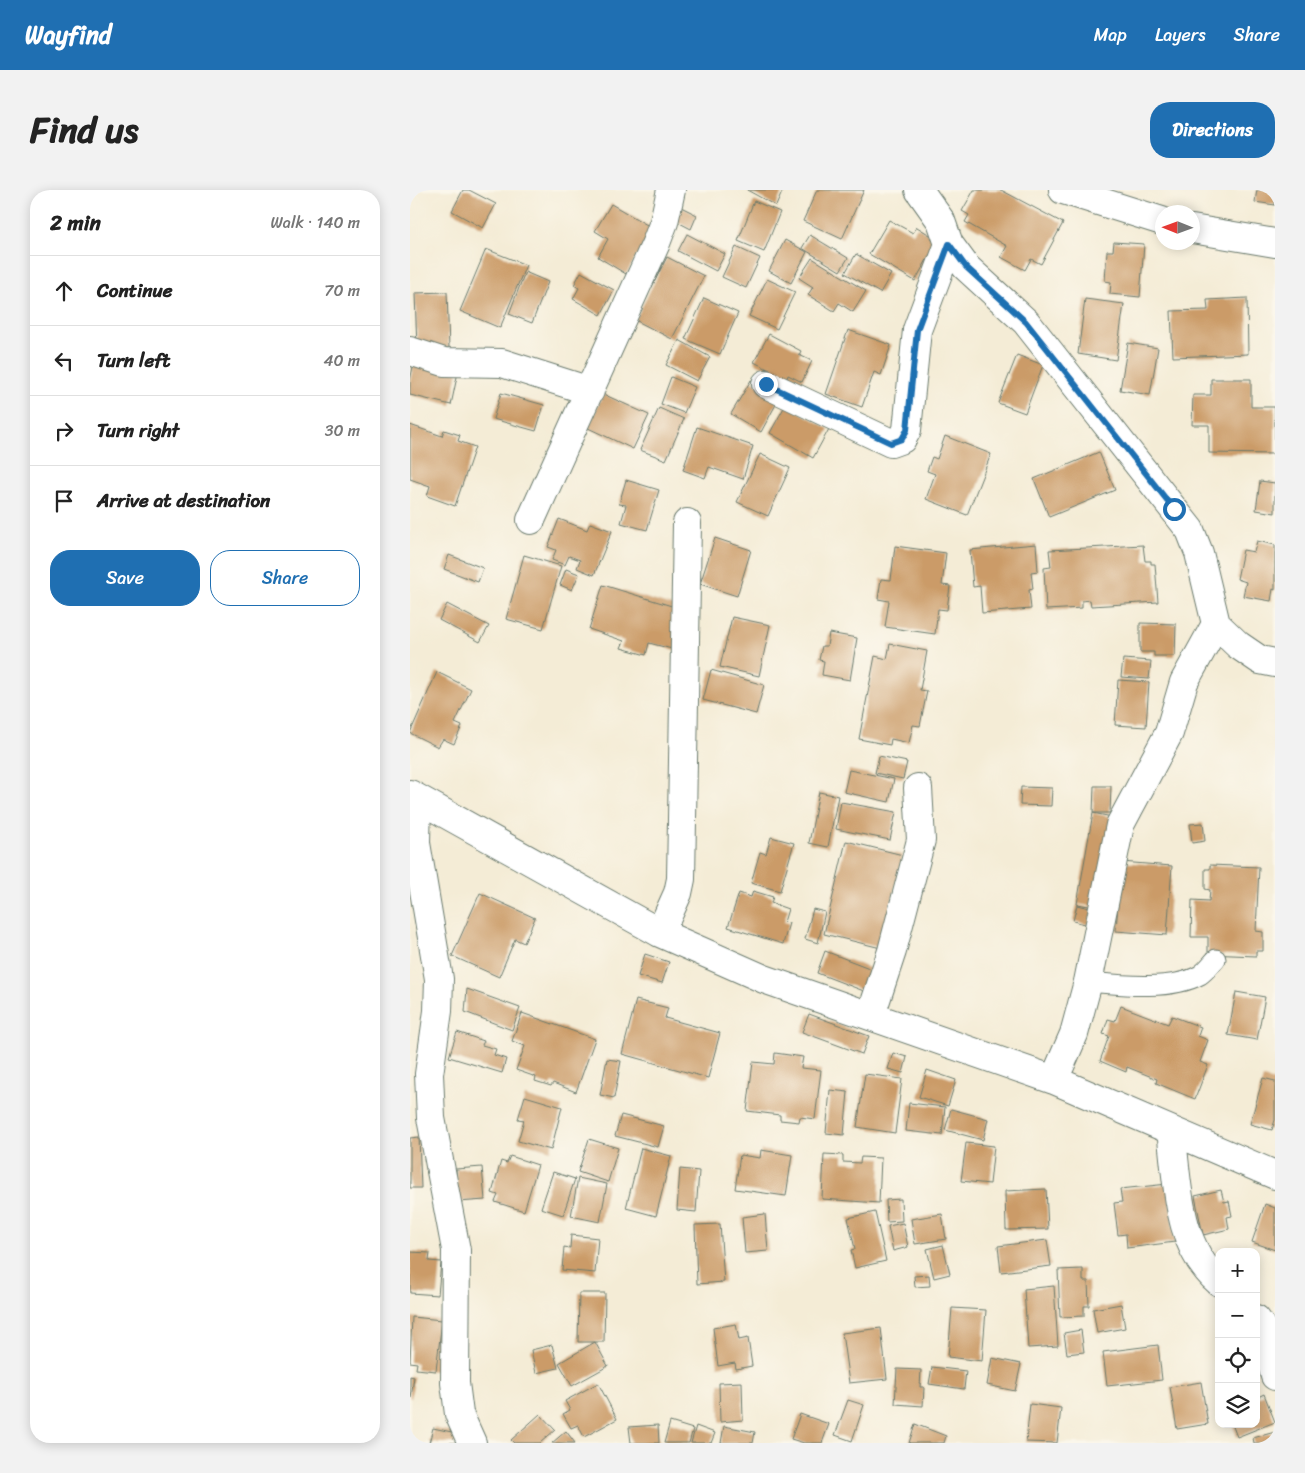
<!DOCTYPE html>
<meta charset="utf-8">
<style>
:root{--surface:#fff;--page:#f2f2f2;--text:#222;--muted:#767676;--line:#e0e0e0;--accent:#1f6fb2}
body{margin:0;font-family:Sriracha,sans-serif;background:var(--page);color:var(--text)}
.controls{position:absolute;right:15px;bottom:15px;display:grid;overflow:hidden;border-radius:10px;box-shadow:0 2px 12px #0003}
.controls button{width:45px;height:45px;display:grid;place-items:center;padding:0;border:0;border-bottom:1px solid var(--line);background:var(--surface);color:var(--text);font:25px sans-serif}
.compass{position:absolute;left:745px;top:15px;width:45px;height:45px;border-radius:50%;background:var(--surface);box-shadow:0 2px 12px #0003;rotate:271deg}
.stop{position:absolute;width:15px;height:15px;margin:-11px;border:4px solid #1f6fb2;border-radius:50%;background:#fff}
.stop.end{background:#1f6fb2;border-color:#fff;box-shadow:0 1px 5px #0008}
.list{margin:0;padding:0;list-style:none}
h2{display:flex;justify-content:space-between;align-items:center;height:65px;margin:0;padding:0 20px;font-size:21px}
h2 small{font-size:16px;font-weight:400;color:var(--muted)}
.list li{display:grid;grid-template-columns:32px 1fr auto;gap:15px;align-items:center;box-sizing:border-box;height:70px;padding:0 20px;border-top:1px solid var(--line)}
.list b{display:block;font-size:19px;white-space:nowrap}
.list em{font-size:16px;font-style:normal;color:var(--muted)}
.actions{display:flex;gap:10px;padding:15px 20px}
.actions a{flex:1;padding:11px 0;border:1px solid var(--accent);border-radius:20px;text-align:center;font-size:18px;color:var(--accent)}
.actions .main{background:var(--accent);color:#fff}
.icon{flex:none;width:28px;height:28px;fill:none;stroke:currentColor;stroke-width:2;stroke-linecap:round;stroke-linejoin:round}
.map{position:relative;flex:none;width:865px;height:1253px;overflow:hidden;border-radius:20px}
header{display:flex;align-items:center;gap:30px;box-sizing:border-box;height:70px;padding:0 25px;background:var(--accent);color:#fff}
header strong{font-size:24px}
nav{display:flex;gap:28px;margin-inline-start:auto;font-size:18px}
.intro{display:flex;align-items:center;justify-content:space-between;box-sizing:border-box;height:120px;padding:0 30px}
h1{margin:0;font-size:35px}
.button{padding:12px 22px;border-radius:20px;background:var(--accent);color:#fff;font-size:18px;font-weight:700}
main{display:flex;gap:30px;padding:0 30px}
aside{flex:1;background:var(--surface);border-radius:20px;box-shadow:0 2px 12px #0003}
.map>svg:first-child{display:block}
.building{fill:#cb9b68}
.lines{fill:none;stroke-linecap:round;stroke-linejoin:round}
.service-casing{stroke:#6a7a6d;stroke-width:21}
.minor-casing{stroke:#6a7a6d;stroke-width:30}
.service{stroke:#fff;stroke-width:19}
.minor{stroke:#fff;stroke-width:28}
.route{stroke:#1f6fb2;stroke-width:6}
</style>
<header>
<strong>Wayfind</strong>
<nav><a>Map</a><a>Layers</a><a>Share</a></nav>
</header>
<div class="intro"><h1>Find us</h1><a class="button">Directions</a></div>
<main>
<aside>
<h2>2 min<small>Walk · 140 m</small></h2>
<ul class="list">
<li><svg class="icon" aria-label="ahead" viewBox="0 0 24 24"><path d="M12 20V5M6 11l6-6 6 6"/></svg><div><b>Continue</b></div><em>70 m</em></li>
<li><svg class="icon" aria-label="left" viewBox="0 0 24 24"><path d="M17 20v-9H6M10 6l-5 5 5 5"/></svg><div><b>Turn left</b></div><em>40 m</em></li>
<li><svg class="icon" aria-label="right" viewBox="0 0 24 24"><path d="M7 20v-9h11M14 6l5 5-5 5"/></svg><div><b>Turn right</b></div><em>30 m</em></li>
<li><svg class="icon" aria-label="arrive" viewBox="0 0 24 24"><path d="M6 21V4h12l-3 4 3 4H6"/></svg><div><b>Arrive at destination</b></div></li>
</ul>
<div class="actions"><a class="main">Save</a><a>Share</a></div>
</aside>
<div class="map">
<svg width="865" height="1253" viewBox="0 0 865 1253">
<rect width="100%" height="100%" fill="#fbf7ec"/>
<filter id="ink" filterUnits="userSpaceOnUse"><feTurbulence type="fractalNoise" baseFrequency=".02" numOctaves="2"/><feDisplacementMap in="SourceGraphic" scale="10" xChannelSelector="R" yChannelSelector="G"/><feConvolveMatrix kernelMatrix="1 2 1 2 8 2 1 2 1" color-interpolation-filters="sRGB"/></filter>
<filter id="wash" filterUnits="userSpaceOnUse"><feTurbulence type="fractalNoise" baseFrequency=".0096" numOctaves="4" result="noise"/><feDisplacementMap in="SourceGraphic" scale="20" xChannelSelector="R" yChannelSelector="G"/><feGaussianBlur stdDeviation="1.12" result="paint"/><feColorMatrix in="noise" values="0 0 0 0 0 0 0 0 0 0 0 0 0 0 0 0 0 1.4 0 .05"/><feComposite in="paint" operator="in"/></filter>
<g filter="url(#wash)">
<rect width="100%" height="100%" fill="#f4ecd6"/>
<g id="blocks">
<path class="building" d="M53,0h6l27,14 -13,24 -31,-17z
M337,0h36l-7,16z
M407,0h47l-22,49 -39,-18z
M564,0h27l62,33 -22,41 -10,-5 -6,11 -24,-13 6,-11 -42,-24 4,-7 -7,-4z
M847,0h18v15l-20,-3z
M344,11l26,11 -16,40 -26,-11z
M201,14l43,25 -28,45 -28,-17 10,-18 -13,-8z
M265,14l22,11 -6,14 -23,-12z
M479,30l24,13 4,-6 21,13 -23,41 -46,-27z
M277,44l38,20 -9,17 -38,-20z
M400,45l38,23 -8,13 -38,-23z
M375,50l22,12 -16,31 -22,-12z
M704,52l30,2 -4,53 -30,-3 1,-12 -6,-1 2,-30h6z
M326,57l24,11 -14,30 -24,-11z
M76,59l40,16 -26,63 -40,-17z
M446,64l35,20 -11,19 -35,-20z
M257,67l37,19 -32,63 -37,-19z
M402,68l54,33 -13,21 -14,-9 -5,8 -26,-16 5,-8 -14,-9z
M115,82l23,10 -16,41 -23,-9z
M171,82l33,18 -13,25 -28,-16 6,-11 -5,-3z
M357,89l28,13 -18,37 -28,-13z
M37,102l2,56h-32l-2,-55z
M294,108l34,15 -18,41 -35,-15z
M837,108l1,56 -75,3 -2,-46 37,-1 -1,-10z
M675,109l39,5 -8,56 -38,-6z
M438,140l43,15 -10,30 -7,-3 -12,35 -36,-13z
M359,144l32,17 -2,4 13,6 -10,21 -14,-7 -1,4 -33,-17z
M269,150l31,17 -13,24 -31,-16z
M718,153l30,5 -8,47 -30,-5z
M607,165l26,10 -18,48 -27,-10z
M4,172l44,10 -7,33 -41,-10v-14z
M261,187l24,10 -11,26 -23,-9z
M801,189h40v28h24v47l-66,-1v-28h-17l1,-30h18z
M341,190l29,17 -19,35 -30,-18z
M91,203l43,12 -8,26 -43,-12z
M193,204l46,21 -16,34 -45,-21z
M376,214l43,25 -16,29 -43,-25z
M249,218l25,11 -18,41 -26,-10z
M0,235l32,11 2,-6 16,5 -2,6 17,6 -20,59 -28,-10 3,-10 -20,-7z
M287,237l56,19 -10,33 -34,-12 -4,11 -22,-8z
M535,246l46,18 -24,61 -41,-16 9,-25 -8,-3 5,-14 5,2z
M689,262l16,38 -66,27 -15,-38z
M350,264l30,14 -22,48 -31,-14z
M216,290l33,10 -12,40 -26,-7 5,-18 -7,-1z
M850,291l15,2v30l-19,-3z
M149,329l28,11 3,-7 22,8 -18,44 -17,-7 3,-8 -11,-4 -4,9 -13,-5 4,-10 -8,-3z
M305,348l36,12 -14,46 -37,-12z
M847,351l18,4v45l-2,-1 -2,12 -28,-5 3,-14 -9,-3 6,-29 11,2z
M626,354l2,27 -7,1 2,17 -4,1 2,19 -49,4 -2,-27 -7,1 -3,-37z
M733,355l2,16h6v3h4l3,38 -67,4 -1,-6 -8,1v7l-36,2 -2,-42 7,-1 -2,-17z
M485,356l51,7 -4,32 8,1 -3,24 -9,-1 -3,25 -50,-7 4,-26 -11,-2 3,-20 10,1z
M39,365l34,13 -5,14 -34,-13z
M114,365l37,11 -18,63 -37,-10z
M156,379l13,5 -7,16 -12,-5z
M193,395l72,22 1,43 -27,-7 -3,12 -25,-7 3,-7 -35,-12z
M37,414l42,22 -9,16 -41,-22z
M322,427l38,8 -11,51 -39,-9z
M730,433l36,1 -1,32h-21v-4h-14z
M419,443l28,5 -7,42 -28,-5 2,-14 -5,-1 3,-14h5z
M480,454l37,7 -7,39 7,1 -7,35 -7,-1 -4,18 -18,-4 -1,6 -31,-6 16,-83 12,3z
M713,469l28,2 -2,18 -28,-2z
M301,480l53,15 -8,29 -53,-14z
M27,482l34,17 -16,34 7,3 -8,18 -11,-5 -5,8 -28,-14z
M708,490l31,2 -3,45 -31,-2z
M469,566l28,6 -4,17 -28,-6z
M439,580l45,9 -5,23 -45,-10z
M684,596h17l-1,27h-17z
M611,597l31,1 -1,18 -31,-1z
M409,602l19,4 -10,51 -19,-4z
M431,612l55,10 -6,28 -54,-11z
M683,623l19,4 -17,90 -18,-3z
M793,633l2,18 -13,2 -2,-19z
M361,647l23,6 -14,48 -29,-8 9,-31 6,2z
M436,651l57,14 -22,93 -57,-14z
M711,672l51,4 -5,69 -51,-4z
M800,675l49,2 -3,64 7,1v19h-7v5l-48,-2v-17h-17l1,-37 17,1 1,-11 -5,-1v-20h5z
M343,701l20,6 -2,6 17,6 -4,13 5,1 -6,21 -55,-17 11,-34 12,4z
M70,703l55,25 -11,25 -9,-4 -16,38 -47,-21z
M667,715l16,4 -4,16 -16,-4z
M403,719l12,3 -7,31 -13,-4z
M415,761l52,20 -8,22 -52,-20z
M235,764l24,8 -7,21 -24,-7z
M57,799l53,19 -8,22 -47,-18z
M826,802l29,5 -8,43 -29,-5z
M226,810l32,8 -3,10 55,15 -12,45 -86,-24z
M711,816l47,18 4,-8 29,11 -3,9 10,4 -8,22 8,3 -13,34 -39,-16 1,-4 -30,-12 -1,5 -26,-11 9,-25 -6,-2 5,-15 7,2z
M112,823l73,26 -19,53 -23,-9 -2,3 -16,-5 1,-4 -20,-7 9,-24 -13,-5z
M399,824l60,22 -7,18 -60,-22z
M47,842l27,9 -2,4 14,4 -2,6 12,4 -4,14 -53,-16z
M365,863l28,4 -2,11 20,2 -6,49 -15,-2 -1,5 -19,-2v-5l-33,-4 6,-49 21,2z
M483,863l14,4 -4,16 -15,-4z
M197,869l14,2 -7,37 -14,-3z
M517,880l29,10 -8,26 -29,-9z
M455,884l37,5 -7,54 -38,-6z
M853,888l12,3v39l-3,10 -22,-6z
M420,900l18,2 -4,43 -18,-2z
M115,906l37,11 -11,43 -33,-9 6,-21 -6,-1z
M499,913l36,4 -3,28 -36,-4z
M541,919l37,10 -5,21 -38,-10z
M211,925l43,11 -6,21 -43,-11z
M9,947l2,51h-11v-50z
M179,949l29,9 -10,34 -30,-10z
M556,953l28,3 -4,38 -29,-3z
M231,958l30,8 -15,60 -30,-8z
M351,960l31,5 -6,41 -51,-7 5,-34 20,3z
M414,964l19,1v7l17,1 1,-6 20,1 -2,45 -57,-4z
M100,966l28,9 -14,46 -29,-9 3,-7 -6,-2 9,-32 6,2z
M72,977l3,33 -27,2 -2,-33z
M270,979l19,2 -3,41 -19,-2z
M143,982l22,7 -12,36 -22,-7z
M168,988l29,6 -7,38 -29,-6z
M758,994l7,58 -48,6 -1,-14 -8,1 -4,-32 8,-1 -2,-13z
M636,999l2,40 -42,1 -1,-39z
M811,1000l3,12 5,-1 3,15 -5,1 2,12 -26,6 -8,-39z
M491,1009l1,22 -15,1 -1,-22z
M855,1014l10,4v42l-23,-8z
M465,1022l11,49 -31,7 -4,-18 4,-1 -7,-31z
M355,1024l3,37 -23,2 -3,-36z
M532,1024l4,25 -31,5 -4,-25z
M493,1033l5,24 -15,4 -5,-25z
M310,1034l4,58 -27,2 -2,-59z
M161,1045l27,3 -3,35 -33,-3 2,-23 6,1z
M637,1050l4,26 -50,6 -3,-26z
M533,1055l7,29 -16,4 -7,-29z
M0,1062l20,1 -1,8 12,1 -3,33 -28,-2z
M673,1079v12h5l1,25h-5v10l-24,1 -2,-47z
M519,1085l1,11 -15,1 -1,-11z
M644,1096l4,60 -30,2 -4,-59z
M169,1103h26l-1,49h-26z
M711,1114l4,24 -28,5 -4,-24z
M542,1118l34,2 -4,51 -34,-4z
M2,1127l30,3 -6,51 -20,-2 1,-6 -7,-1z
M326,1134l3,16 9,-2 4,28 -16,3 -1,-6 -17,3 -5,-38z
M471,1138l6,51 -38,4 -7,-50z
M671,1140l3,22 -17,2 -3,-21z
M185,1152l13,24 -36,20 -13,-23z
M142,1155l6,23 -22,5 -5,-23z
M748,1155l4,35 -55,6 -4,-34z
M582,1168l29,6 -6,27 -28,-6z
M522,1177l34,4 -2,18 -35,-5z
M487,1179l24,1 -1,17h4l-1,19 -28,-2z
M0,1186l4,1 -3,21h-1z
M332,1192l1,38 -23,2 -1,-39z
M791,1192l7,42 -31,5 -7,-42z
M188,1193l19,36 -33,18 -6,-12 -7,3 -8,-14 7,-4 -5,-9z
M854,1204l11,28 -38,15 -5,-13h24v-26z
M438,1210l16,5 -12,36 -17,-6z
M620,1214l31,4 -4,35 -31,-1z
M130,1224l15,16 -15,13h-26l-3,-3z
M390,1224l29,10 -7,19h-18l-13,-4z
M260,1232l23,7 -4,14h-25z
M505,1234l31,12 -2,7h-35z
M248,1235l1,18h-28l-2,-16z
M286,1236l19,7 -4,10h-20z
M314,1236l31,6 -2,11h-32z
M23,1238l28,6 -3,9h-29z
M156,1241l9,12h-23z
M865,1242v11h-21l-1,-5z"/>
</g>
</g>
<g filter="url(#ink)">
<use href="#blocks" fill-opacity="0" stroke="#6a7a6d" stroke-width="1"/>
<g class="lines">
<g class="service-casing">
<path id="service" d="M678,792c32,3 83,9 112,-7 6,-4 11,-11 16,-16"/>
</g>
<g class="minor-casing">
<path id="minor" d="M509,0l22,31 8,23 17,23 60,55 164,208 9,23 17,71 22,21 22,15 15,3
M653,0l99,31
M782,39l83,14
M0,161l34,11 58,1 88,28
M356,194l125,59 11,-4 5,-9 10,-100 32,-86
M121,330l125,-277 8,-21 7,-32
M0,604l250,139 104,46 290,101 221,95
M7,608l-1,45 23,136 -1,32 -9,63 2,44 25,132 -1,133 4,31 13,29
M250,743l18,-40 3,-14 6,-356
M461,825l21,-64 29,-111 -3,-52
M644,890l20,-46 14,-52 32,-157 49,-92 15,-51 32,-58
M761,941c7,51 5,114 48,151
M846,1129l5,7 14,50"/>
</g>
<use href="#service" class="service"/>
<use href="#minor" class="minor"/>
</g>
</g>
<g class="lines" filter="url(#ink)">
<path class="route" d="M356,194l125,59 11,-4 5,-9 10,-100 32,-86 17,23 60,55 148,187"/>
</g>
</svg>
<div class="controls">
<button>+</button>
<button>−</button>
<button><svg class="icon" aria-label="locate" viewBox="0 0 24 24"><circle cx="12" cy="12" r="6"/><path d="M12 2v4M12 18v4M2 12h4M18 12h4"/></svg></button>
<button><svg class="icon" aria-label="layers" viewBox="0 0 24 24"><path d="M12 4l9 5-9 5-9-5zM3 14l9 5 9-5"/></svg></button>
</div>
<svg class="compass" viewBox="-18 -18 36 36"><path d="M0-13l5 13h-10z" fill="#e53935"/><path d="M0 13l5-13h-10z" fill="#767676"/></svg>
<div class="stop" style="left:764px;top:319px"></div>
<div class="stop end" style="left:356px;top:194px"></div>
</div>
</main>
